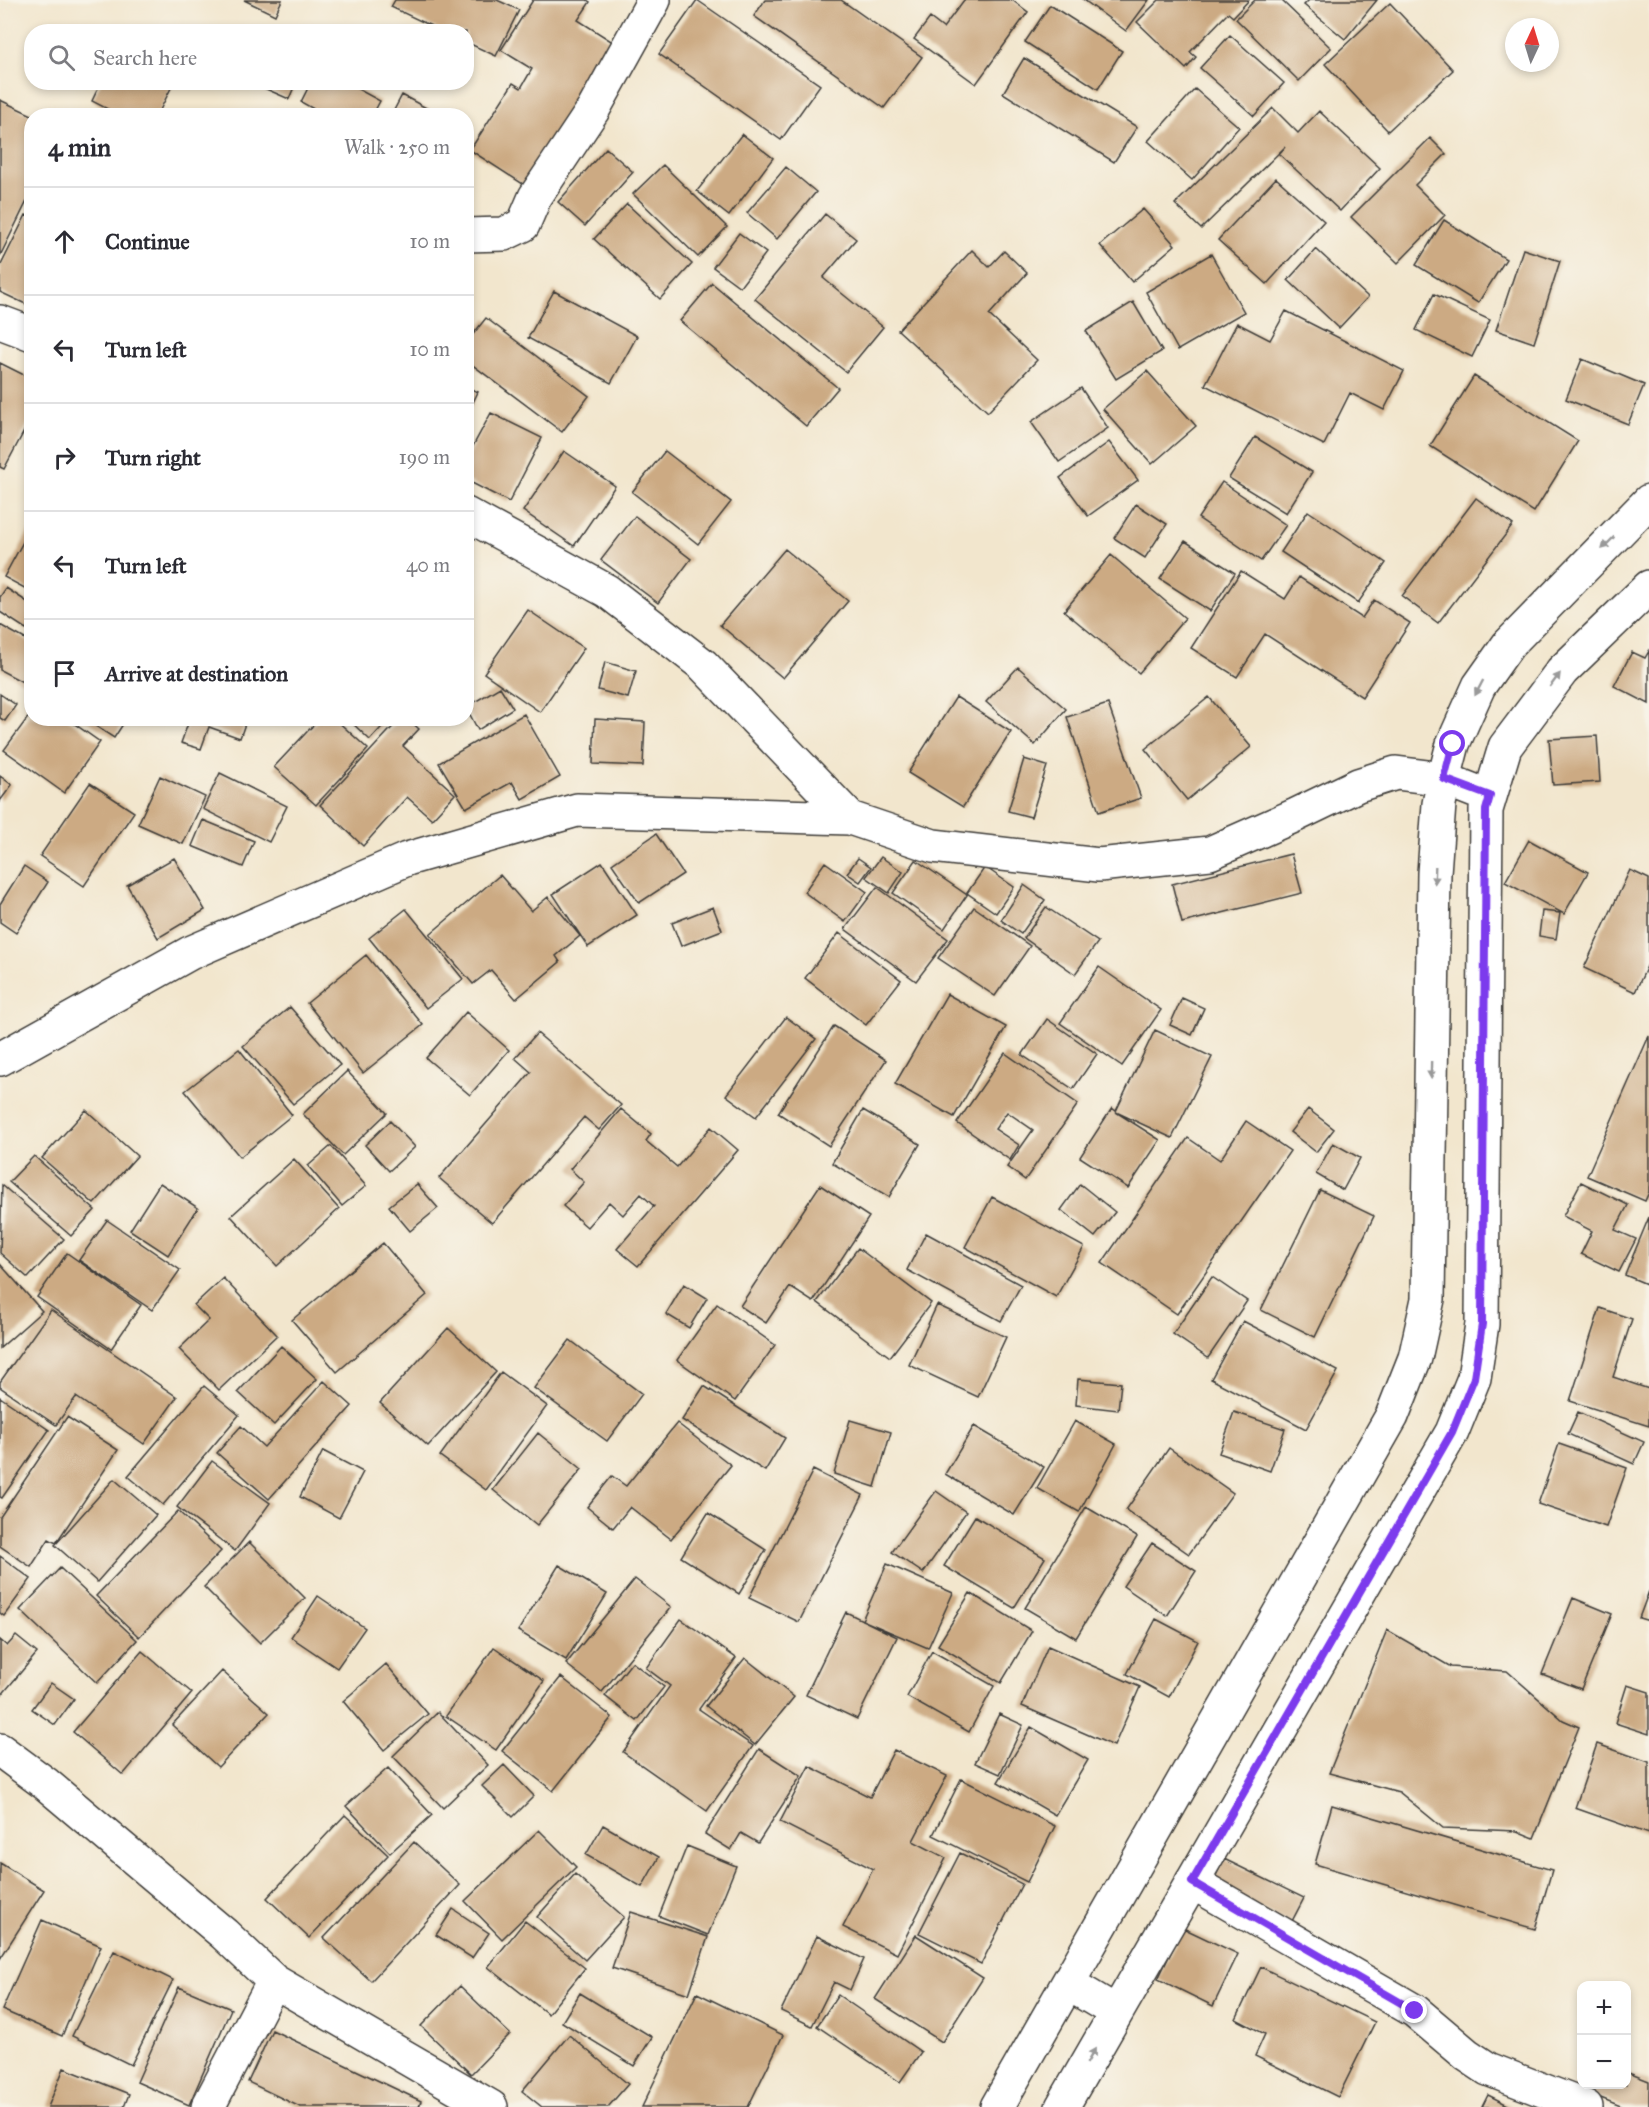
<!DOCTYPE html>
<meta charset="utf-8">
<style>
:root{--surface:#fff;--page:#f2f2f3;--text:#2b2b33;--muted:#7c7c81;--line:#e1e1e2}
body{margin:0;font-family:"IM FELL Great Primer",serif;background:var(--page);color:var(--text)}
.controls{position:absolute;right:18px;bottom:18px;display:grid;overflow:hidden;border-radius:12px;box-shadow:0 3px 9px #0003}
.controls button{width:54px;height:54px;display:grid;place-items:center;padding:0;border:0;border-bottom:2px solid var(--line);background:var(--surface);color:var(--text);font:30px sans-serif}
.compass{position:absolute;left:1505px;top:18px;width:54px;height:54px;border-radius:50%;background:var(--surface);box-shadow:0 3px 9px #0003;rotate:4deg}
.stop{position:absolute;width:18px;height:18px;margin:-14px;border:4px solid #7c3aed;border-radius:50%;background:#fff}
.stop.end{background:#7c3aed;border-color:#fff;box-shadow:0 2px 6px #0008}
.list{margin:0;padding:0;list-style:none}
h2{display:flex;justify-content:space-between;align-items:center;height:78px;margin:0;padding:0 24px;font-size:26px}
h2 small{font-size:20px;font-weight:400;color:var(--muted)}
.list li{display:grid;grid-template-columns:39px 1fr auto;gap:18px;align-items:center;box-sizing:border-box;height:108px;padding:0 24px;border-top:2px solid var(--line)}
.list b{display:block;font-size:22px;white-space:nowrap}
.list em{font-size:20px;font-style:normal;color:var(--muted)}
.icon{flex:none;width:33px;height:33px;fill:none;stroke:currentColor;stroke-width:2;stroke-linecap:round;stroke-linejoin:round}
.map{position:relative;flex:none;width:1649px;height:2107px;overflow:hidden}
.search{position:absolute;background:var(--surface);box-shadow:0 3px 9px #0003;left:24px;top:24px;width:450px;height:66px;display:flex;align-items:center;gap:15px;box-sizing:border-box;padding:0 21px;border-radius:24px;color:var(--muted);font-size:22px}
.panel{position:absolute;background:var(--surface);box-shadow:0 3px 9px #0003;left:24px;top:108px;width:450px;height:618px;border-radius:24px}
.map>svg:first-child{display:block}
.building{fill:#ccaa83}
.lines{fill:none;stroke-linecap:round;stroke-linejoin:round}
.street-casing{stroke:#3c3a37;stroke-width:36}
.secondary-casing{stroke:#3c3a37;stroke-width:36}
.street{stroke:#fff;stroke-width:33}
.secondary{stroke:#fff;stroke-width:33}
.oneway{fill:#999}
.route{stroke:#7c3aed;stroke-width:8}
</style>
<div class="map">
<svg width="1649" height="2107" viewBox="0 0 1649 2107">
<rect width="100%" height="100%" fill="#f7f3e8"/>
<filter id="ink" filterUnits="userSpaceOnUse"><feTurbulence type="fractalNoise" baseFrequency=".0167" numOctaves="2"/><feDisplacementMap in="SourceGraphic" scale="12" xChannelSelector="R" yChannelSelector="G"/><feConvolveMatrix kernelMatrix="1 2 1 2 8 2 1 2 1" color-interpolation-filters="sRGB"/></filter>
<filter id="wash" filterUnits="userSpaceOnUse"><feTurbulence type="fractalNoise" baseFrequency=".008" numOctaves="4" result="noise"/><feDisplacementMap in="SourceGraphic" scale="24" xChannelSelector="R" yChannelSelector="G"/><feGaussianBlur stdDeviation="1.35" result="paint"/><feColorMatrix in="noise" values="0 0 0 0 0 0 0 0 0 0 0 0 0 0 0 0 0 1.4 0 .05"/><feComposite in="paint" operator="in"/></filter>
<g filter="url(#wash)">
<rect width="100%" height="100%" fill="#f2e6cd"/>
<g id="blocks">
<path class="building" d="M244,0h38l-7,15z
M395,0h102l22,10 -23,46 -30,-14v-10h-22l-53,-25z
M533,0h54l3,2 -12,18 41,26 -90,142 -59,-38 43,-67 8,5 11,-19 -31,-19z
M697,0l123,85 -39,55 -122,-86z
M765,0h76l81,57 -38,51 -130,-92z
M964,0h48l16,12 -52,72 -62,-45 16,-21 13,10z
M1084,0h65l-23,31z
M1159,0h90l-16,17 -5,-4 -38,39 6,5 -10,12 -49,-47z
M1255,0h26l50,48 -32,33 -63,-62z
M1309,0h68l-32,39 -41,-34z
M1390,3l63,67 -65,61 -63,-67z
M1050,5l72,46 -24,38 -73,-47z
M1230,35l54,48 -30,33 -54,-48z
M1024,58l113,69 -23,35 -111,-69z
M101,82h73l-17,34h-36l-29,-15z
M250,82h46l-7,17z
M311,82h34l35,19 -8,15h-46l-25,-14z
M1195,89l44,38 -47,53 -44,-39z
M402,95l39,21h-50z
M0,100l32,15v76l-32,65z
M1273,108l25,25 21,-22 61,57 -40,43 -61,-57 6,-7 -84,82 -26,-25z
M742,134l31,24 -44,58 -32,-25z
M1430,138l16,16 -31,31 30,30 -47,48 -47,-46z
M606,148l27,24 -48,54 -27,-24z
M663,165l64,62 -29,30 -65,-63z
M786,167l30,25 -39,47 -30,-26z
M1276,178l48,43 -57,63 -49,-44z
M627,204l65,60 -32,35 -66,-60z
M1143,209l32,36 -43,37 -32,-37z
M825,214l31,25 -33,39 60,49 -37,45 -91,-73z
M26,215l6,3v89l-32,-15v-25z
M1444,220l62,39 -28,44 -62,-38z
M739,233l27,20 -26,34 -27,-20z
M1316,249l52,48 -29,31 -51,-48z
M1523,249l37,12 -26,82 -38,-13z
M972,250l17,17 15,-16 23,22 -38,42 48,45 -49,52 -90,-82z
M1211,254l33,58 -66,38 -32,-58z
M712,283l126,105 -32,38 -126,-105z
M554,291l83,45 -26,47 -83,-45z
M1434,294l56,26 -18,37 -56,-27z
M1133,302l29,49 -46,28 -30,-48z
M1286,311l118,60 -20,39 -34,-17 -26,52 -119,-60 32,-62 33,17z
M486,318l103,78 -27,36 -96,-72v-17z
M1582,359l62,26 -16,39 -62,-25z
M0,363l32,16v47l-4,-2 -24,45 -4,-2z
M1147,371l49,55 -44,38 -49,-55z
M1474,376l104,65 -44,71 -104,-66z
M466,387l12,5 -12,25z
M1081,388l27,40 -49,34 -28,-40z
M491,413l51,25 -33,64 -43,-22v-21z
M1255,437l57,35 -26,41 -57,-35z
M1109,442l29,38 -50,36 -28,-38z
M564,451l51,35 -41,60 -51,-35z
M665,451l66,51 -33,42 -66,-52z
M1222,482l64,43 -25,36 -63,-43z
M1476,498l37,27 -75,98 -36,-27z
M1136,504l31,20 -22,34 -31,-20z
M1308,511l78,52 -28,40 -77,-51z
M635,516l56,43 -33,44 -57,-43z
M29,531l3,1v60l-28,-15z
M1185,541l50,32 -25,38 -50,-32z
M785,549l63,52 -65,77 -63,-53z
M1111,555l74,63 -46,55 -75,-62z
M1241,571l44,28 14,-22 63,41 12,-18 36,23 -48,74 -97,-63 -28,43 -46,-29z
M6,588l26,17v16l-6,8 -26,-17v-15z
M528,610l56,38 -44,64 -56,-39z
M0,625l32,18v44l-32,-17z
M1649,651v53l-35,-18 18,-34 13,6z
M605,662l31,9 -8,27 -30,-8z
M1018,667l48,42 -31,36 -49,-43z
M500,687l13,21 -35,22 -12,-23z
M0,694l16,11 -11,16 -5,-3z
M956,697l55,35 -48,75 -55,-34z
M1209,697l42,50 -64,53 -42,-51z
M1108,704l33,94 -42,14 -32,-95z
M32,712v6h34l34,24 -36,51 -60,-43z
M524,714l36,63 -38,22 -10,-17 -46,26 -27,-45z
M83,718h44l-13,20z
M190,718h57l-7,20 -31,-11 -8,22 -20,-6z
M320,718h14l34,31 -52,56 -42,-38z
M347,718h43l-20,22z
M401,718h6l12,11 -16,17 52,48 -23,25 -25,-22 -44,49 -43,-41z
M595,719l50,3 -2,44 -50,-2z
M1597,736l3,46 -47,3 -4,-46z
M1024,759l23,7 -16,51 -23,-6z
M220,773l67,33 -18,36 -66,-33z
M0,776l12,9 -12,16z
M160,776l45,21 -22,47 -45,-20z
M90,783l44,29 -50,74 -44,-30z
M203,820l51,21 -11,26 -51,-21z
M656,834l27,40 -44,29 -27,-39z
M1529,840l59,32 -24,42 -59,-32z
M1291,854l11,39 -120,30 -10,-39z
M881,857l22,15 -14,21 -23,-16z
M174,858l31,52 -47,28 -31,-53z
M858,858l13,9 -11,15 -13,-9z
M916,860l51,35 -23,34 -51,-36z
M602,862l35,53 -49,32 -35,-53z
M825,862l42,30 -22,30 -41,-30z
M24,866l24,16 -32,51 -16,-11v-18z
M985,867l29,20 -18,26 -29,-20z
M1630,870l19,9v83l-14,30 -51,-24z
M500,875l31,36 17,-14 32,39 -24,20 4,6 -44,37 -25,-29 -18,14 -43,-50z
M1024,885l21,15 -24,34 -20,-14z
M877,887l71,52 -32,42 -71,-52z
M713,907l9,23 -41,16 -9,-23z
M974,907l56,39 -35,50 -57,-38z
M1046,907l52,35 -23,32 -51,-36z
M406,909l57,70 -37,29 -57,-70z
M1542,911l18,2 -4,26 -17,-3z
M839,933l62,47 -35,45 -61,-47z
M366,955l57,70 -60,48 -56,-70z
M1099,967l62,43 -39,56 -62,-43z
M947,994l59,33 -52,90 -59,-33z
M1182,998l22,10 -12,27 -22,-10z
M290,1007l50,58 -47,39 -50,-58z
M466,1012l43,38 -39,45 -44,-37z
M786,1017l30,22 -60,78 -30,-22z
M1047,1019l50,35 -24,35 -51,-34z
M834,1026l52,34 -57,86 -51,-33z
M1155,1030l57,27 -40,81 -56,-26 44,28 -32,48 -48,-31 32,-49 4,3z
M537,1033l84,72 -22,25 -15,-13 -92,106 -53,-45 92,-106 -16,-14z
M1649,1036v156l-4,9 -58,-25z
M239,1049l53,66 -52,42 -55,-66z
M1005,1053l73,51 -53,76 -18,-13 26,-37 -26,-18 -12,17 24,16 -9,15 -53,-37z
M347,1071l40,42 -44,42 -40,-41z
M621,1109l30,25 -5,7 31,26 34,-40 27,23 -100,116 -21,-17 37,-43 -13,-12 -18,21 -14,-13 -22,25 -24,-21 21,-24 -14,-13z
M1308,1109l26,20 -18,23 -26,-20z
M86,1110l51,46 -43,48 -52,-46z
M863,1110l57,34 -31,53 -57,-34z
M390,1121l25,26 -26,24 -24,-26z
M1246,1121l44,30 -113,163 -75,-51 86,-125 32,22z
M1333,1143l27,15 -17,32 -27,-16z
M331,1146l35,40 -24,20 -34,-40z
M34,1156l61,54 -24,26 -62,-54z
M294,1159l45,50 -62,57 -46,-50z
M1581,1182l47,23 -13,25 21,9 -17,33 -38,-18 11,-23 -29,-15z
M160,1183l38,25 -30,47 -38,-25z
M417,1184l21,24 -28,23 -21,-25z
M1080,1184l35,28 -20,25 -34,-27z
M2,1185l62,54 -36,39 -28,-25z
M820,1185l49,32 -56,85 -23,-15 -24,36 -26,-17z
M1320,1190l54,26 -59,121 -54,-27z
M992,1197l92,50 -28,50 -91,-50z
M1649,1217v68l-24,-10z
M107,1220l73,50 -28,40 -73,-50z
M926,1233l95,52 -20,36 -94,-51z
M383,1243l44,52 -90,77 -45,-52z
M858,1248l73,55 -41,54 -73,-55z
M67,1253l74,52 -30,44 -74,-52z
M0,1264l42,47 -42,37z
M1212,1277l35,24 -39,57 -35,-24z
M223,1278l54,57 -58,55 -40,-41 30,-29 -15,-15z
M684,1284l23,14 -18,30 -23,-14z
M717,1304l58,41 -40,56 -58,-41z
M937,1305l69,32 -28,60 -69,-32z
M1600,1308l32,11 -19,58 36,12v37l-79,-25z
M51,1310l126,87 -33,47 -68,-47 -20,28 -56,-38v-5z
M1243,1321l95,50 -32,58 -95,-50z
M448,1328l48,44 -68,74 -48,-43z
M570,1340l72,54 -35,47 -73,-53z
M281,1346l36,33 -43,46 -36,-33z
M501,1372l46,34 -61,84 -46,-34z
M1078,1379l43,4 -3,27 -42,-5z
M324,1381l28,25 -83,93 -52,-46 24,-27 23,21z
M204,1386l35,29 -76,90 -35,-29z
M704,1386l81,52 -20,33 -83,-51z
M0,1397l49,33 -47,68 -2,-1z
M1234,1412l51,17 -15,42 -51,-18z
M1578,1412l66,30 -10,22 -66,-30z
M67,1417l51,33 -62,93 -7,-4 -18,28 -31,-21v-29z
M850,1420l41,12 -16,55 -41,-13z
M1075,1421l41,23 -37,68 -42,-24z
M677,1423l54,42 -60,74 -41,-32 -17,21 -26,-21 25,-31 14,10z
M974,1426l70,41 -30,48 -69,-41z
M538,1433l44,36 -45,56 -44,-35z
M1559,1444l68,24 -21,59 -68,-23z
M1169,1448l64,45 -44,61 -63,-44z
M323,1451l40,21 -24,46 -39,-21z
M212,1461l58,42 -35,48 -58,-44z
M813,1470l50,25 -64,127 -50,-24z
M114,1479l42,36 -59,67 -42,-37z
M936,1491l30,21 -43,61 -31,-21z
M1086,1507l51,30 -61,101 -51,-30z
M178,1511l43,40 -82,86 -43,-41z
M708,1513l58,37 -27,44 -58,-37z
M975,1516l70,42 -31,50 -70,-42z
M249,1542l56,56 -45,45 -56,-56z
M1152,1543l44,28 -29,45 -44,-30z
M0,1556l31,23 -27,37 -4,-3z
M887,1564l66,29 -25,55 -66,-28z
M559,1565l48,29 -41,66 -48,-29z
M60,1568l77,72 -40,43 -77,-73z
M635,1579l36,28 -69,85 -36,-28z
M1649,1591v30l-10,-3z
M970,1593l62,38 -31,52 -63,-38z
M318,1596l47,32 -28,40 -46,-31z
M1573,1598l39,16 -31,75 -39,-15z
M846,1612l51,25 -40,82 -51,-24z
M681,1619l55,39 -37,51 54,37 -46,65 -84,-59 47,-66 -24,-18z
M1156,1619l42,22 -29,56 -42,-23z
M1387,1630l64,37 56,4 56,49 16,7 -45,111 -17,-7 -74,-3 -44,-36 -70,-19z
M16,1636l21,17 -37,44v-57l7,6z
M1048,1646l92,41 -26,59 -92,-40z
M494,1647l50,34 -48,69 -50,-34z
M142,1651l50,42 -69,82 -50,-43z
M932,1651l62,35 -25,46 -62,-35z
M745,1658l49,39 -39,48 -49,-39z
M632,1662l32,25 -27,34 -32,-25z
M386,1664l42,50 -44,36 -41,-49z
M222,1671l47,42 -51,54 -46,-42z
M561,1677l51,40 -59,74 -51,-40z
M51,1683l23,16 -19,26 -23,-16z
M1627,1685l22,7v42l-34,-11z
M438,1712l50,53 -45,43 -50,-52z
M999,1714l24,11 -23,49 -25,-11z
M1031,1727l57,33 -33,55 -57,-33z
M1597,1744l52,18v72l-74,-26z
M759,1749l42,27 -43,67 -17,-10 -10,17 -26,-16z
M894,1750l53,26 -34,65 33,17 -49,96 -54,-27 30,-58 -93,-47 29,-56 61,31z
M504,1765l30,31 -21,21 -31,-31z
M388,1768l44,47 -42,38 -44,-47z
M961,1779l94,47 -28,56 -94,-47z
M1332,1805l220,65 -17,59 -220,-65z
M345,1815l43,40 -79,83 -42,-40z
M603,1825l56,32 -17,30 -56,-32z
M539,1830l37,37 -74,72 -37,-38z
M414,1842l46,43 -89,96 -47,-43z
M687,1846l49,20 -28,69 -49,-19z
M960,1853l62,31 -41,80 -62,-31z
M1224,1859l80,39 -13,25 -79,-39z
M0,1863l44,27 -44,69z
M575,1874l49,43 -39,43 -48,-43z
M453,1909l36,24 -17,25 -36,-23z
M631,1912l77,25 -19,57 -77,-26z
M42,1920l59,26 -39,90 -60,-26z
M525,1921l60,47 -37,46 -60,-47z
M1183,1928l55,26 -25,52 -55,-27z
M916,1935l67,43 -41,64 -67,-43z
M817,1936l47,23 -14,31 -16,-8 -22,44 -31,-15z
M114,1951l59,29 -42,85 -59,-29z
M1261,1967l114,55 -37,75 -83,-41 10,-22 -29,-15z
M460,1986l50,48 -39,40 -50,-48z
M179,1987l52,22 -42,96 -52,-23z
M580,1993l72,44 -18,29 -72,-44z
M697,1993l86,42 -35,72h-106z
M838,1995l83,57 -21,30 -83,-56z
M272,2030l149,71 -2,6h-119l-52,-25z
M569,2035l59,49 -20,23h-66l-20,-16z
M64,2068l65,26 -5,13h-76z
M1626,2072l23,9v26h-26l-42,-17 2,-6h43z
M1488,2095l24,12h-30z"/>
</g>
</g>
<g filter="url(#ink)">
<use href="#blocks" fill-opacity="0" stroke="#3c3a37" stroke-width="1.5"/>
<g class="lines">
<g class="street-casing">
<path id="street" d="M466,235l38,-1 19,-9 12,-28 58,-87 61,-110
M0,1750l46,34 178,150 50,47 217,126
M1192,1882l223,129 52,44 21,14 98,38
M208,2107l66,-126"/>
</g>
<g class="secondary-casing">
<path id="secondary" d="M0,322l32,12
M466,514l141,77 96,74 147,153
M0,1059l190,-106 217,-94 170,-49 273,8 83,28 166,19 111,-12 86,-38 62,-30 38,-12 48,6 46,18
M1069,1984l47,28
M997,2107l395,-691 23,-58 13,-59 6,-426 5,-69 5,-25 9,-35 26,-58 29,-41 141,-144
M1062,2107l390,-675 22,-54 8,-54 4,-514 19,-63 57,-76 87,-84"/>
</g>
<use href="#street" class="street"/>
<use href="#secondary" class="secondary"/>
</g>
<defs><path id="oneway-solid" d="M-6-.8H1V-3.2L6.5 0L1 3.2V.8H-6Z" transform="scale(1.5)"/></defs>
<g class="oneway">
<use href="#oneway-solid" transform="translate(1608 543) rotate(135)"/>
<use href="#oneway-solid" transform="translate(1555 680) rotate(-53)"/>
<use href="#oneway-solid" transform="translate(1479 688) rotate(118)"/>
<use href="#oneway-solid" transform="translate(1435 875) rotate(92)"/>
<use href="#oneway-solid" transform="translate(1431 1070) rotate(91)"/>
<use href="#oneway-solid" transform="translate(1091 2056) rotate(-60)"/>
</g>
</g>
<g class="lines" filter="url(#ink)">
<path class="route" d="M1415,2011l-223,-129 260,-450 22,-54 8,-54 4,-514 4,-14 -46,-17 9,-35"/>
</g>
</svg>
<div class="controls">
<button>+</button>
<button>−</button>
</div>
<svg class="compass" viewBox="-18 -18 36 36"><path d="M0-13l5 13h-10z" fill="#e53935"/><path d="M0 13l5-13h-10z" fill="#7c7c81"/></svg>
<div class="stop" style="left:1453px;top:744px"></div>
<div class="stop end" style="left:1415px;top:2011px"></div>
<div class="search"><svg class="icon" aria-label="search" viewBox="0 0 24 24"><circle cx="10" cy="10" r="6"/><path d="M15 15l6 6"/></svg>Search here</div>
<section class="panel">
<h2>4 min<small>Walk · 250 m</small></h2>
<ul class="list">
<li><svg class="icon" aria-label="ahead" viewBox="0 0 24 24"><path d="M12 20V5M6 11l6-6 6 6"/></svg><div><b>Continue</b></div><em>10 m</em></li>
<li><svg class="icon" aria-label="left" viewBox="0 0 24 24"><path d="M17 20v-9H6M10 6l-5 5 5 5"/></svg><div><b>Turn left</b></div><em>10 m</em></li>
<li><svg class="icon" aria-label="right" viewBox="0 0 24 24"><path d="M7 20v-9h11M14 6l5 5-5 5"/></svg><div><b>Turn right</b></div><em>190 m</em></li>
<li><svg class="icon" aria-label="left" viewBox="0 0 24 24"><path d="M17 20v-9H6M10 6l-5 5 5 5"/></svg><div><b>Turn left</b></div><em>40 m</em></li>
<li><svg class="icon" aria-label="arrive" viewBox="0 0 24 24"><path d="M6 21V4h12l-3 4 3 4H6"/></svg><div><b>Arrive at destination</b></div></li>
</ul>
</section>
</div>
